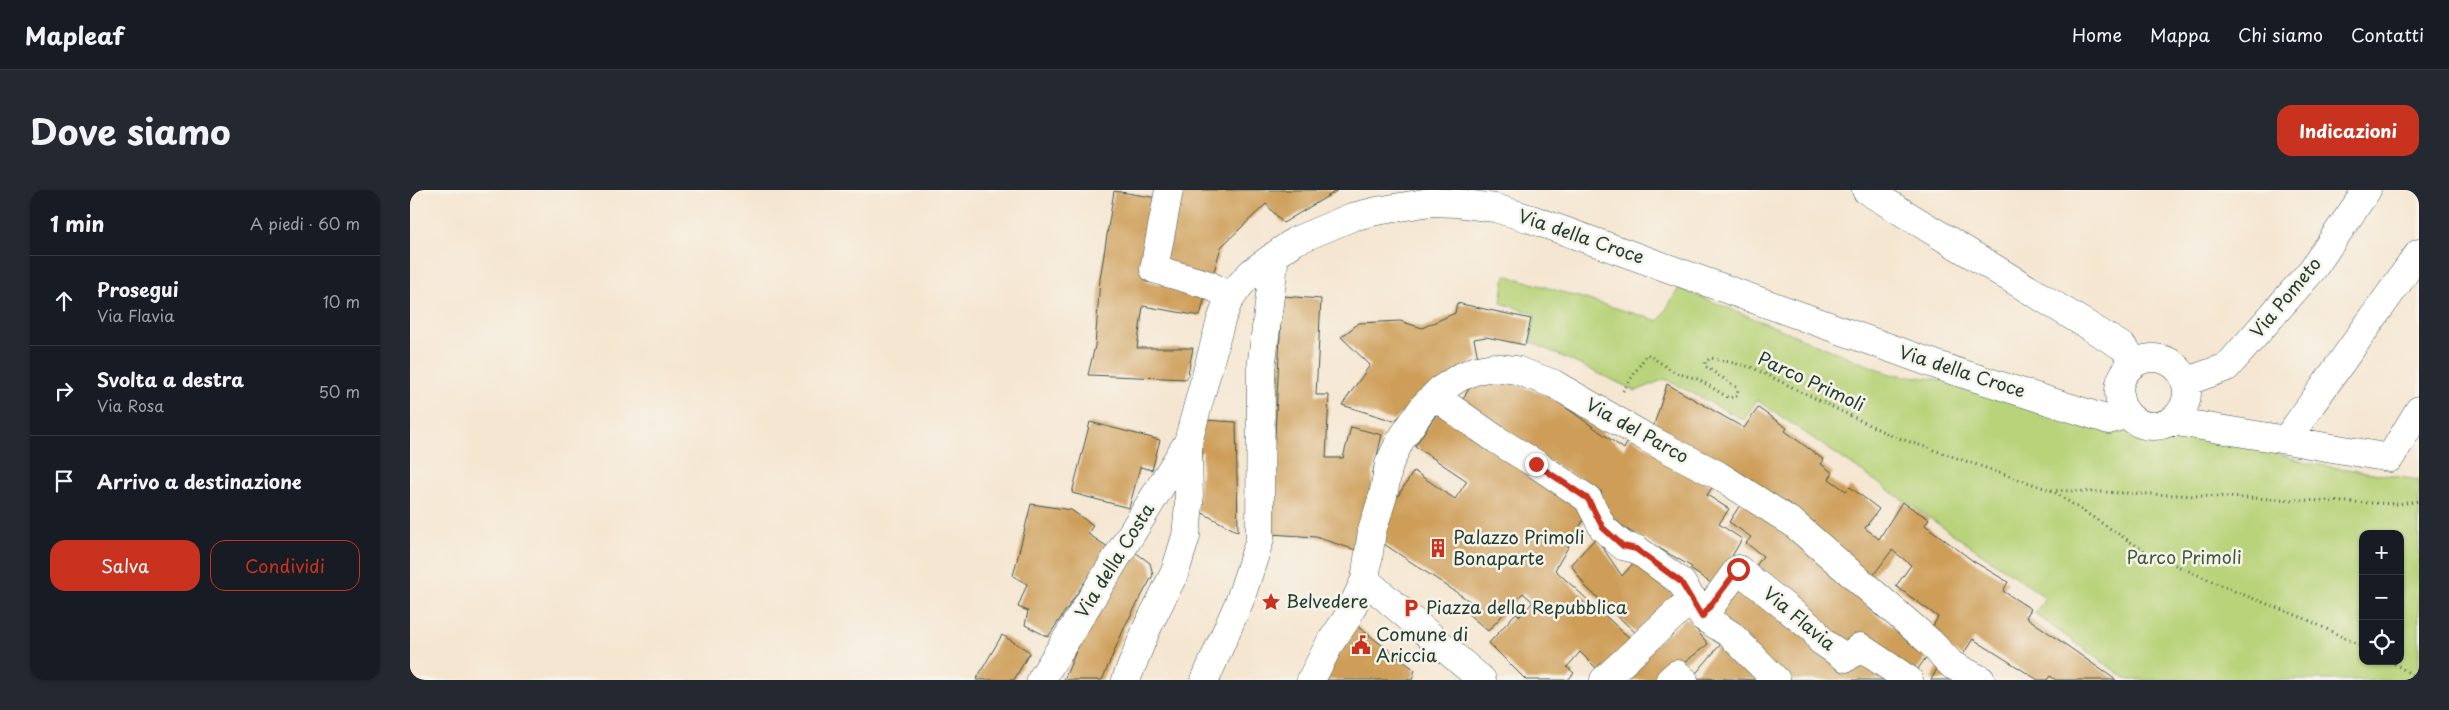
<!DOCTYPE html>
<html lang="it">
<meta charset="utf-8">
<style>
:root{--surface:#171b24;--page:#242831;--text:#f1f3f6;--muted:#9ea1a6;--line:#363941;--accent:#c8321e}
body{margin:0;font-family:"Playpen Sans",sans-serif;background:var(--page);color:var(--text)}
.controls{position:absolute;right:15px;bottom:15px;display:grid;overflow:hidden;border-radius:10px;box-shadow:0 1px 4px #0004}
.controls button{width:45px;height:45px;display:grid;place-items:center;padding:0;border:0;border-bottom:1px solid var(--line);background:var(--surface);color:var(--text);font:25px sans-serif}
.stop{position:absolute;width:15px;height:15px;margin:-11px;border:4px solid #c8321e;border-radius:50%;background:#fff}
.stop.end{background:#c8321e;border-color:#fff;box-shadow:0 1px 5px #0008}
.list{margin:0;padding:0;list-style:none}
h2{display:flex;justify-content:space-between;align-items:center;height:65px;margin:0;padding:0 20px;font-size:21px}
h2 small{font-size:16px;font-weight:400;color:var(--muted)}
.list li{display:grid;grid-template-columns:32px 1fr auto;gap:15px;align-items:center;box-sizing:border-box;height:90px;padding:0 20px;border-top:1px solid var(--line)}
.list b{display:block;font-size:19px;white-space:nowrap}
.list p{margin:0;font-size:16px;white-space:nowrap;color:var(--muted)}
.list em{font-size:16px;font-style:normal;color:var(--muted)}
.actions{display:flex;gap:10px;padding:15px 20px}
.actions a{flex:1;padding:11px 0;border:1px solid var(--accent);border-radius:15px;text-align:center;font-size:18px;color:var(--accent)}
.actions .main{background:var(--accent);color:#fff}
.icon{flex:none;width:28px;height:28px;fill:none;stroke:currentColor;stroke-width:2;stroke-linecap:round;stroke-linejoin:round}
.map{position:relative;flex:none;width:2009px;height:490px;overflow:hidden;border-radius:15px}
header{display:flex;align-items:center;gap:30px;box-sizing:border-box;height:70px;padding:0 25px;background:var(--surface);border-bottom:1px solid var(--line)}
header strong{font-size:24px}
nav{display:flex;gap:28px;margin-inline-start:auto;font-size:18px}
.intro{display:flex;align-items:center;justify-content:space-between;box-sizing:border-box;height:120px;padding:0 30px}
h1{margin:0;font-size:35px}
.button{padding:12px 22px;border-radius:15px;background:var(--accent);color:#fff;font-size:18px;font-weight:700}
main{display:flex;gap:30px;padding:0 30px}
aside{flex:1;background:var(--surface);border-radius:15px;box-shadow:0 1px 4px #0004}
.map>svg:first-child{display:block}
.green{fill:#b8d379;stroke:#6c8856;fill-rule:evenodd}
.building{fill:#ce9e59}
.lines{fill:none;stroke-linecap:round;stroke-linejoin:round}
.minor-casing{stroke:#3f564c;stroke-width:29}
.path{stroke:#3f564c;stroke-width:3;stroke-dasharray:1 4;stroke-linecap:butt}
.minor{stroke:#fff;stroke-width:28}
.route{stroke:#c8321e;stroke-width:6}
.labels{text-anchor:middle;stroke-width:5;stroke-linejoin:round;paint-order:stroke}
.street-label{font-size:18px;fill:#1f3d34;stroke:#f7f3e8}
.poi-label{font-size:18px;fill:#1f3d34;stroke:#f7f3e8;text-anchor:start}
.park-label{font-size:18px;fill:#3e5b42;stroke:#f7f3e8}
</style>
<header>
<strong>Mapleaf</strong>
<nav><a>Home</a><a>Mappa</a><a>Chi siamo</a><a>Contatti</a></nav>
</header>
<div class="intro"><h1>Dove siamo</h1><a class="button">Indicazioni</a></div>
<main>
<aside>
<h2>1 min<small>A piedi · 60 m</small></h2>
<ul class="list">
<li><svg class="icon" aria-label="ahead" viewBox="0 0 24 24"><path d="M12 20V5M6 11l6-6 6 6"/></svg><div><b>Prosegui</b><p>Via Flavia</p></div><em>10 m</em></li>
<li><svg class="icon" aria-label="right" viewBox="0 0 24 24"><path d="M7 20v-9h11M14 6l5 5-5 5"/></svg><div><b>Svolta a destra</b><p>Via Rosa</p></div><em>50 m</em></li>
<li><svg class="icon" aria-label="arrive" viewBox="0 0 24 24"><path d="M6 21V4h12l-3 4 3 4H6"/></svg><div><b>Arrivo a destinazione</b></div></li>
</ul>
<div class="actions"><a class="main">Salva</a><a>Condividi</a></div>
</aside>
<div class="map">
<svg width="2009" height="490" viewBox="0 0 2009 490">
<rect width="100%" height="100%" fill="#f7f3e8"/>
<filter id="ink" filterUnits="userSpaceOnUse"><feTurbulence type="fractalNoise" baseFrequency=".02" numOctaves="2"/><feDisplacementMap in="SourceGraphic" scale="10" xChannelSelector="R" yChannelSelector="G"/><feConvolveMatrix kernelMatrix="1 2 1 2 8 2 1 2 1" color-interpolation-filters="sRGB"/></filter>
<filter id="wash" filterUnits="userSpaceOnUse"><feTurbulence type="fractalNoise" baseFrequency=".0096" numOctaves="4" result="noise"/><feDisplacementMap in="SourceGraphic" scale="20" xChannelSelector="R" yChannelSelector="G"/><feGaussianBlur stdDeviation="1.12" result="paint"/><feColorMatrix in="noise" values="0 0 0 0 0 0 0 0 0 0 0 0 0 0 0 0 0 1.4 0 .05"/><feComposite in="paint" operator="in"/></filter>
<g filter="url(#wash)">
<rect width="100%" height="100%" fill="#f5e6d1"/>
<path class="green" d="M1095,85l154,46 20,-33 211,86 54,6 203,57 60,-2 56,13 43,15 113,17v200h-291l-93,-66 10,-17 -288,-197 -13,20 -79,-41 -29,12 -105,-49 4,-28 -34,-11zM1953,344h37v127h-37z"/>
<g id="blocks">
<path class="building" d="M769,0h159l-55,33 -17,-19 -45,43 -10,35 -52,-23z
M704,1l44,7 -12,84 61,7 -7,27 -57,-10 -6,42h56l-6,31 -99,-4 7,-29 5,-67z
M872,106l39,3 -5,96h13l-3,63h17l8,-31 31,8 -9,37 -2,36 -6,45 -49,-16 -46,-3z
M1047,113l74,16 -6,26 -39,-8 -12,2 4,19 -69,50 -15,13 -52,-16 28,-40 -29,-28 18,-14 41,-2 22,7 33,-15z
M1066,186l26,3 60,22 -1,3 63,45 6,-12 83,49 -6,9 22,14 -10,15 23,15 -10,17 3,3 -18,28 -27,-18 2,-2 -66,-38 -30,-26 6,-11 -144,-84z
M1257,194l77,44 14,-20 29,20 -2,3 39,29 -3,4 12,9 -4,6 17,12 4,-4 29,22 -14,19 14,11 23,-37 27,17 -4,6 48,36 35,21 -5,9 28,18 -5,8 90,63h-60l-6,-4 -3,4h-9l-65,-41 -11,17 -34,-22 10,-17 -42,-31 15,-21 -19,-15 -20,27 -220,-146z
M1030,219l147,105 -32,56 80,73 -31,33 -24,-24 -13,15 7,6 -6,7h-42l-37,-37 27,-30 4,3 13,-14 -10,-9 -35,38 -22,-19 8,-8 -102,-68 42,-65 41,28 12,-18 -52,-35z
M793,230l33,2 2,110 -41,-22 6,-58 -7,-1z
M680,232l70,18 -8,30 -12,-3 -11,41 -57,-15z
M1332,312l46,28 61,55 26,29 49,34 3,8 -12,17 -67,-20 -97,-80 12,-17 -17,-13 5,-6 -22,-15z
M621,314l40,6 22,15 -5,9 20,13 -60,90 -23,-12 3,-14 -10,-4 9,-23 -14,-8z
M1186,348l26,38 14,-16 38,35 -36,40 -53,-49 -14,-22z
M725,362l15,11 3,12 -27,49 -24,56h-38l15,-36z
M1333,390l109,77 36,23h-108l-66,-65z
M1277,428l21,26 -46,36h-52z
M939,430l66,50 -3,10h-85z
M592,445l28,17 -16,28h-38z
M1316,448l42,42 -76,-2z
M1528,477l23,13h-30z"/>
</g>
</g>
<g filter="url(#ink)">
<use href="#blocks" fill-opacity="0" stroke="#3f564c" stroke-width="1"/>
<g class="lines">
<g class="minor-casing">
<path id="minor" d="M759,0l-15,79 55,16 22,12
M1456,0l257,157 13,16
M1709 202a34 34 0 1 1 68 0a34 34 0 1 1-68 0Z
M1775,192l42,-15 85,-97 55,-80
M1024,206l63,44 39,24 52,35 15,29 20,18 13,3 45,33 22,35 27,17 46,46
M1761,231l115,19 133,-187
M1876,250l104,18 29,-48
M955,390l117,100
M1293,427l35,-48 76,61 7,11 25,17 14,-11 49,33
M631,490l147,-238
M716,490l21,-52 28,-56 11,-36 3,-32 -1,-62 33,-122 7,-18 12,-17 12,-13 43,-31 57,-24 25,-6 53,-9 27,1 38,5 36,11 420,151 158,50 18,-6
M795,490l35,-80 20,-61 1,-170 14,-114
M901,490l19,-37 16,-23 19,-40 7,-49 11,-35 6,-32 11,-23 24,-35 16,-16 20,-13 17,-7 17,-3 22,3 38,14 93,54 71,37 75,48 137,119 22,23 29,15
M1194,490l88,-82
M1260,490l7,-6 7,6"/>
</g>
<path class="path" d="M1213,201l24,-37 29,19 22,6 31,19 7,-2 2,-4 -2,-5 -31,-21v-4l6,-4 40,9 139,68 160,55 349,14 20,-3
M1641,300l95,62 88,39 72,28 57,28
M1980,471l29,18"/>
<use href="#minor" class="minor"/>
</g>
</g>
<g class="lines" filter="url(#ink)">
<path class="route" d="M1126,274l52,35 15,29 20,18 13,3 45,33 21,35 36,-48"/>
</g>
<defs>
<g id="building-bare" transform="scale(1.5)"><path d="M-4-6H4V6H1V3H-1V6H-4ZM-2.5-4.3h1.7v1.8h-1.7ZM.8-4.3h1.7v1.8H.8ZM-2.5-1h1.7V.8h-1.7ZM.8-1h1.7V.8H.8Z" fill="#c8321e" stroke="#f7f3e8" stroke-width="2.5" paint-order="stroke"/></g>
<g id="sight-bare" transform="scale(1.5)"><path d="M0-6L1.8-2.2L6-1.7L2.9 1.2L3.7 5.4L0 3.3L-3.7 5.4L-2.9 1.2L-6-1.7L-1.8-2.2Z" fill="#c8321e" stroke="#f7f3e8" stroke-width="2.5" paint-order="stroke"/></g>
<g id="parking-bare" transform="scale(1.5)"><path d="M-3.5-5.5H1a3.5 3.5 0 0 1 0 7H-1V5.5H-3.5ZM-1-3.4V-.6H.8a1.4 1.4 0 0 0 0-2.8Z" fill="#c8321e" stroke="#f7f3e8" stroke-width="2.5" paint-order="stroke"/></g>
<g id="civic-bare" transform="scale(1.5)"><path d="M-.6-6.5H3V-4.5H.6V-3L4-1V1h2V6H-6V1h2V-1L-.6-3ZM-1.2 2.5V6h2.4V2.5Z" fill="#c8321e" stroke="#f7f3e8" stroke-width="2.5" paint-order="stroke"/></g>
</defs>
<g fill-rule="evenodd">
<use href="#building-bare" x="1028" y="358"/>
<use href="#sight-bare" x="861" y="412"/>
<use href="#parking-bare" x="1001" y="418"/>
<use href="#civic-bare" x="951" y="455"/>
</g>
<g class="labels">
<g class="street-label">
<text transform="translate(1171 47) rotate(19)" y="6">Via della Croce</text>
<text transform="translate(1876 108) rotate(-50)" y="6">Via Pometo</text>
<text transform="translate(1552 182) rotate(18)" y="6">Via della Croce</text>
<text transform="translate(1401 192) rotate(25)" y="6">Parco Primoli</text>
<text transform="translate(1227 241) rotate(29)" y="6">Via del Parco</text>
<text transform="translate(705 371) rotate(-58)" y="6">Via della Costa</text>
<text transform="translate(1389 429) rotate(40)" y="6">Via Flavia</text>
</g>
<g class="poi-label">
<text x="1043" y="354">Palazzo Primoli<tspan x="1043" dy="21">Bonaparte</tspan></text>
<text x="876" y="418">Belvedere</text>
<text x="1016" y="424">Piazza della Repubblica</text>
<text x="966" y="451">Comune di<tspan x="966" dy="21">Ariccia</tspan></text>
</g>
<g class="park-label">
<text x="1774" y="374">Parco Primoli</text>
</g>
</g>
</svg>
<div class="controls">
<button>+</button>
<button>−</button>
<button><svg class="icon" aria-label="locate" viewBox="0 0 24 24"><circle cx="12" cy="12" r="6"/><path d="M12 2v4M12 18v4M2 12h4M18 12h4"/></svg></button>
</div>
<div class="stop" style="left:1328px;top:379px"></div>
<div class="stop end" style="left:1126px;top:274px"></div>
</div>
</main>
